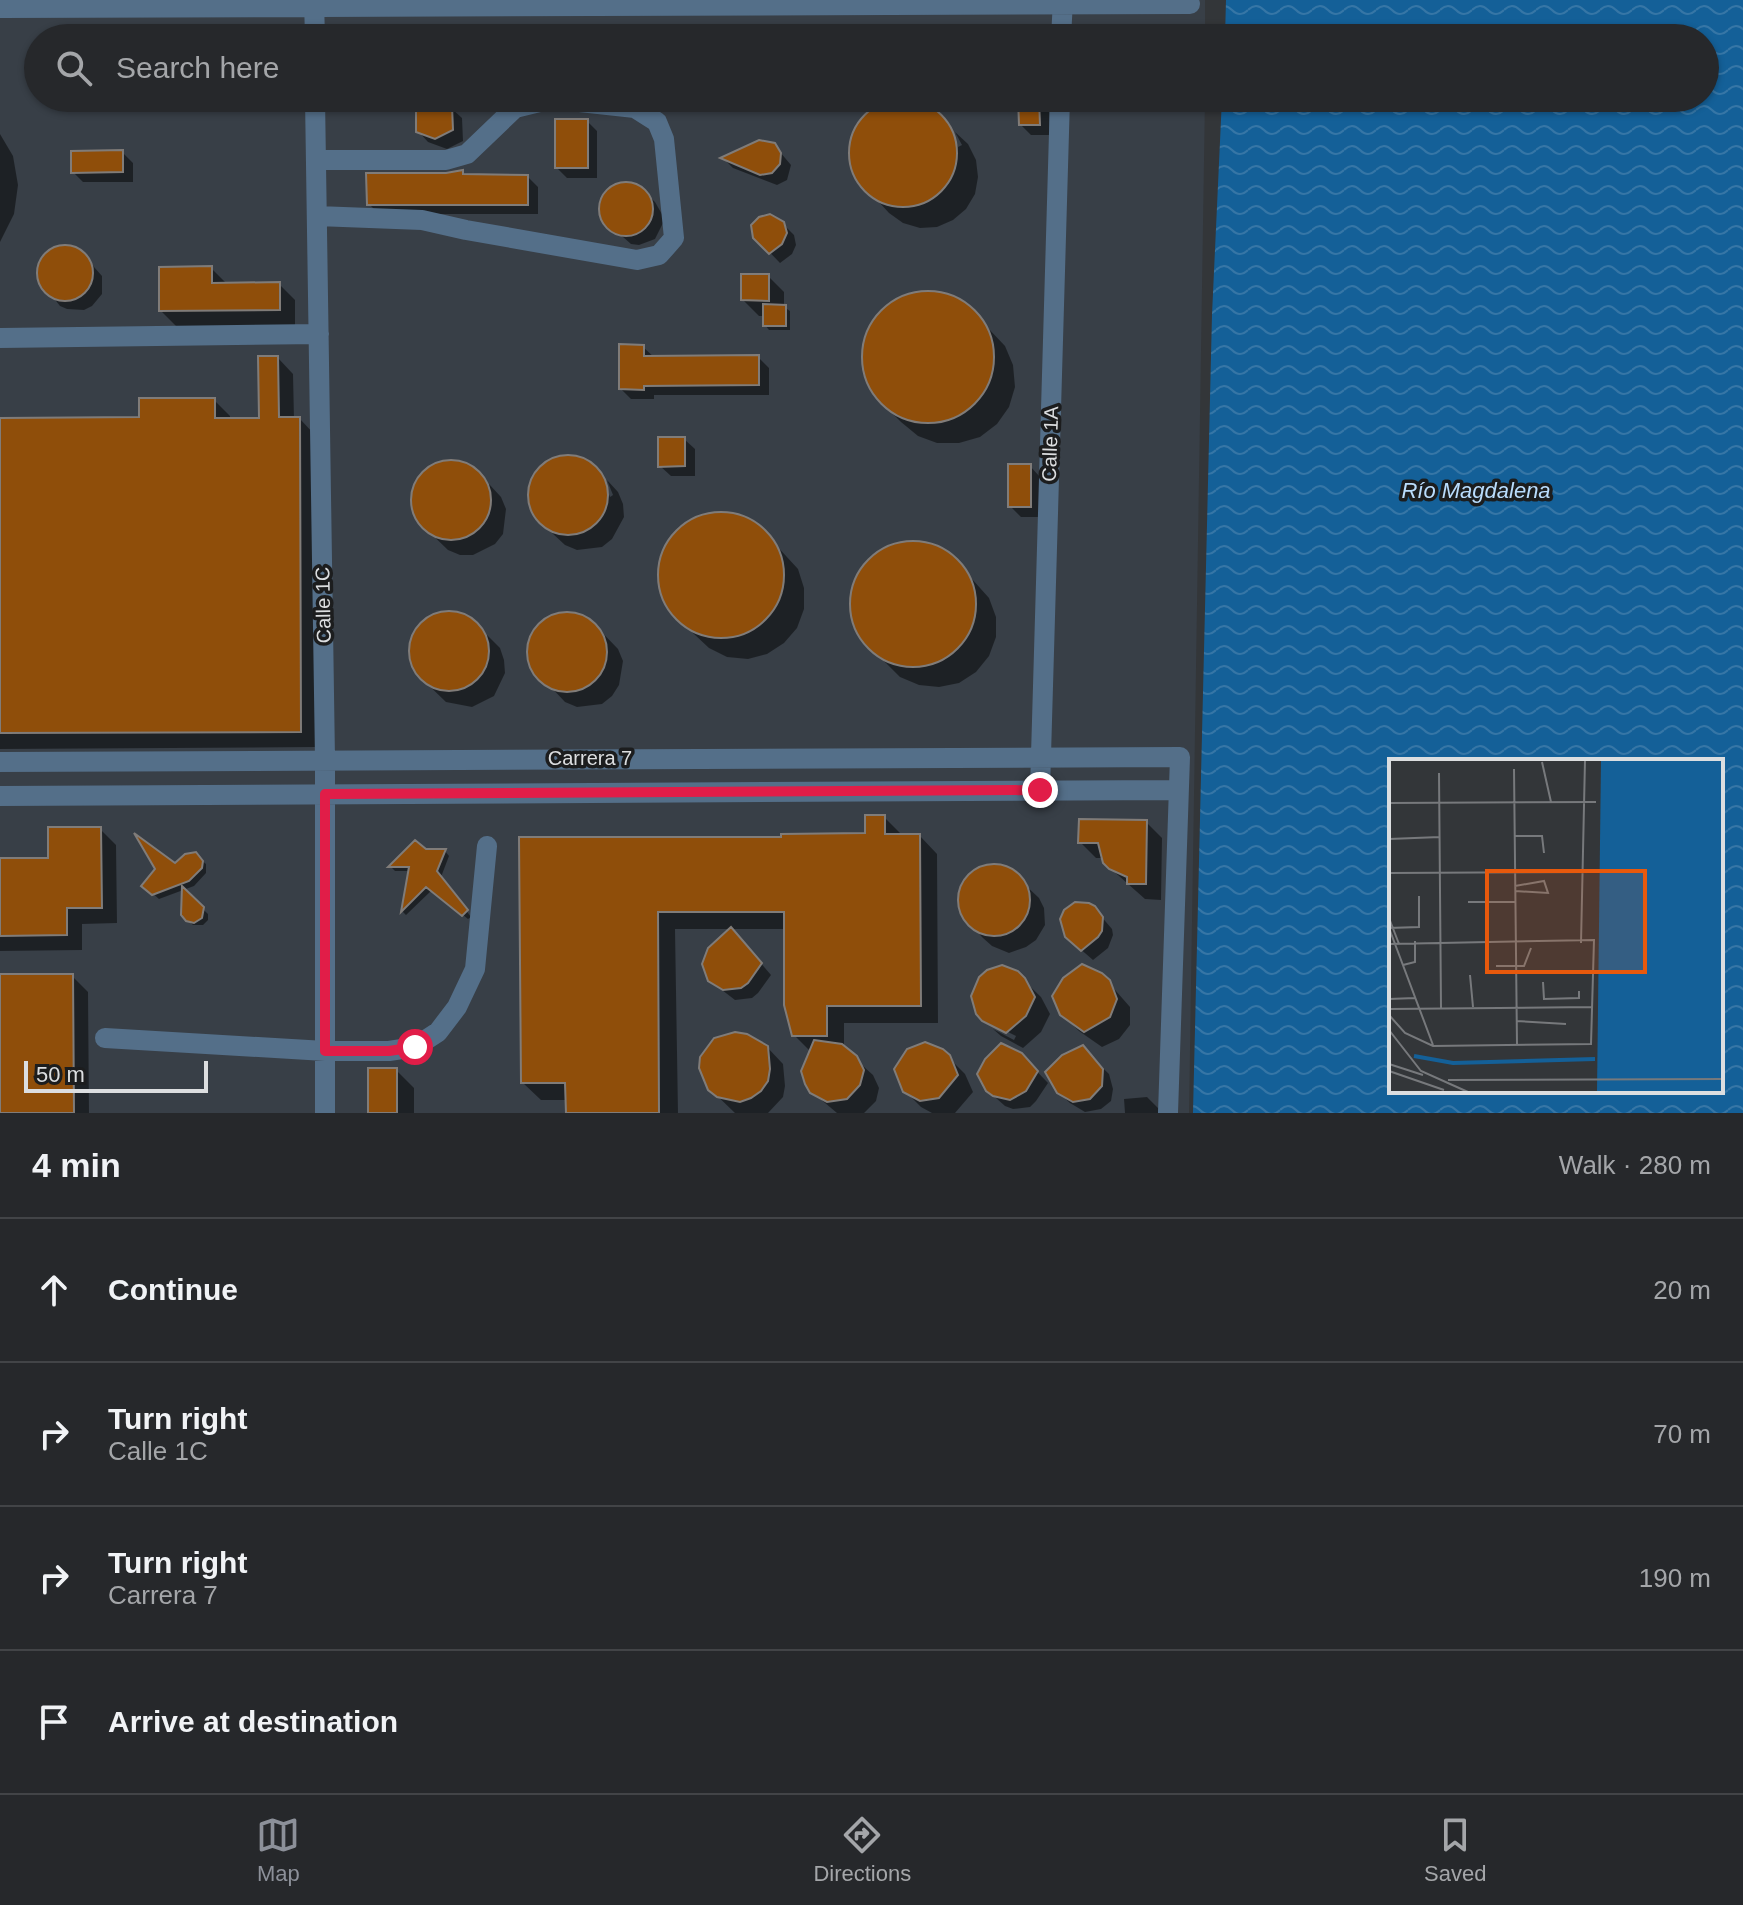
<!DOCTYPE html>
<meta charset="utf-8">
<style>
:root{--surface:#26282b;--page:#323437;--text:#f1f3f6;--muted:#a4a6a9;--line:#424447;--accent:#8c9099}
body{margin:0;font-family:Arial,sans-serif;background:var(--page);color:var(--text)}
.scale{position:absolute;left:24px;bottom:20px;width:184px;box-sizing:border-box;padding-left:8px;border:4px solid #dcdee0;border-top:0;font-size:22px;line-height:28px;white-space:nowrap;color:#dcdee0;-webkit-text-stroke:6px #1c1d1e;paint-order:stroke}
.stop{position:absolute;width:24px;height:24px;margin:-18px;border:6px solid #e11d48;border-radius:50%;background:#fff}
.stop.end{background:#e11d48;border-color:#fff;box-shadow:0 2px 8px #0008}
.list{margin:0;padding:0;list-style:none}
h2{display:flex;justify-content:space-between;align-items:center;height:104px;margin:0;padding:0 32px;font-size:34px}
h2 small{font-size:26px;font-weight:400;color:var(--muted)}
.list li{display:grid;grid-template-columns:52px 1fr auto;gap:24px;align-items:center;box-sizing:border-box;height:144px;padding:0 32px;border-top:2px solid var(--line)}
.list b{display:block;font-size:30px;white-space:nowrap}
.list p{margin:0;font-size:26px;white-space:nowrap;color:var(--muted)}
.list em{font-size:26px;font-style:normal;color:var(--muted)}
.icon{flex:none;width:44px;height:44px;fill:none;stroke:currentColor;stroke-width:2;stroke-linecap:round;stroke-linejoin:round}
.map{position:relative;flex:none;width:1743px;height:1113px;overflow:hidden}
.search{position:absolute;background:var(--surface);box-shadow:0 2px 6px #0004;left:24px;right:24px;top:24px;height:88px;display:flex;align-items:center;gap:20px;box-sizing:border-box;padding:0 28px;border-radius:44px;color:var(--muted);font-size:30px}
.sheet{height:680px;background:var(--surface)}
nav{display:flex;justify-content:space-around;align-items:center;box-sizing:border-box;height:112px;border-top:2px solid var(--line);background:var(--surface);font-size:22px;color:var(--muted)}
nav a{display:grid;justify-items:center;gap:4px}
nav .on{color:var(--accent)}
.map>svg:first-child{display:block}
.built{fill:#383f47}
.water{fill:url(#water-waves);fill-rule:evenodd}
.shadow{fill:#0007}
.building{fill:#8f4e0a;stroke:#807c79;stroke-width:2}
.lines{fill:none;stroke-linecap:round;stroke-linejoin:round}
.minor{stroke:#546f89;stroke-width:20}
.route{stroke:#e11d48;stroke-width:10}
.labels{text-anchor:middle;stroke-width:7;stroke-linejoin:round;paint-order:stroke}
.street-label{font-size:20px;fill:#dcdee0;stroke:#1c1d1e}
.water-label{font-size:22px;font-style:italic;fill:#b9dcfc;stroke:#1c1d1e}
.inset-river{fill:none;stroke:#146098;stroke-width:4}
.inset-road{fill:none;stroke:#77797c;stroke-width:2}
.view{fill:#e8590c;fill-opacity:0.15;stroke:#e8590c;stroke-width:4}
.inset-edge{fill:none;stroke:#dcdee0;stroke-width:4}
</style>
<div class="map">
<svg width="1743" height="1113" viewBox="0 0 1743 1113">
<defs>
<pattern id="water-waves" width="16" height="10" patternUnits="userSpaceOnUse" patternTransform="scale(2)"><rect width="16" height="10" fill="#146098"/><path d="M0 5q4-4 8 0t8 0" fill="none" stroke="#3676a6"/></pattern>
</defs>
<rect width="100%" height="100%" fill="#333639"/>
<path class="built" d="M0,0h1205v38h-1167v60h1167l-16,1015h-1189z"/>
<path class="water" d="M1226,0h517v1113h-550l19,-798 10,-217h483v-60h-480zM1391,761h330v330h-330z"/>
<path class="shadow" d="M1178,28h25l10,10h-35z
M418,98h17l16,10 11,10 1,23 -16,8 -19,-7 -10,-11z
M764,98h25l-2,7 -9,5 -11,-2 -6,-7 15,4 1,-4z
M1021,98h28v37h-18l-10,-10z
M900,101l17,2 16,7 17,16h-2l10,21 4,-2 -7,-13 13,12 8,16 2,17 -3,17 -9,15 -13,11 -16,7 -17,1 -17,-5 -14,-10 -33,-36 -5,-16v-17l7,-16 10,-14 15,-9z
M587,121l10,10v47h-30l-10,-10z
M0,134l13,22 5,29 -4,29 -14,28z
M774,145l17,20 -4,15 -10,5 -44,-17 -9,-9z
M122,152l11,11v19h-50l-10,-10z
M462,172l4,4 62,1 10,10v27h-159l-10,-10 77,-29z
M630,184l14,7 11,11 8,14v7l-8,16 -16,6 -8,-1 -25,-22 -4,-17 9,-17z
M783,224l11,11 2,10 -4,9 -12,9 -25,-26z
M71,247l8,3 23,26v18l-10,12 -8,4 -17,-1 -7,-3 -20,-26v-17l12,-13z
M211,268l17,17 51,-1 16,16v25l-118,2 -16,-16z
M768,276l16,16v15l6,4v19h-21l-4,-5v-9h-6l-16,-16z
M929,293l21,4 19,11 36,38 8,19 2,22 -6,20 -12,17 -17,13 -21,6h-22l-19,-7 -17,-14 -22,-22 -11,-18 -5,-21 2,-21 9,-19 15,-15 19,-10z
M643,347l12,11 103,-1 11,11v27h-115v4h-23l-10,-10z
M278,358l15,16 1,45h6l15,16 1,312 -316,2v-329l141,-1 73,-19 16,16v4h31z
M684,439l11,10v27h-24l-11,-10z
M569,456l13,3 11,6 9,10 8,22 3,-2 -6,-15 11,12 5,12 1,13 -12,22 -10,8 -25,3 -12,-5 -27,-25 -7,-11 -1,-25 6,-11 21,-15z
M452,461l13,3 11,6 25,27 5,12 -3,25 -8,10 -22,11h-13l-12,-5 -26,-25 -7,-11 -3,-13 1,-12 6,-11 9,-9 11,-6z
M1030,466l10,11v40h-19l-11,-11z
M727,514l20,6 16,11 35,38 6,19v21l-7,19 -13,15 -17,11 -19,5 -21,-2 -18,-9 -15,-14 -22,-22 -10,-17 -3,-20 4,-20 10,-18 15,-13 19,-8z
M919,543l19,5 17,12 34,38 7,19v20l-7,19 -13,16 -17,11 -20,4 -20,-2 -19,-8 -14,-14 -23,-22 -9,-18 -3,-20 4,-20 10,-18 15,-13 18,-8z
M451,612l12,3 11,7 26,26 4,12 1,13 -11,23 -22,11 -26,-5 -26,-25 -7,-12 -3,-12 2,-13 5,-11 9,-9z
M569,613l12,3 11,6 26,27 5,12 -4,24 -7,11 -10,8 -25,3 -12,-5 -34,-36 -3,-13 2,-12 6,-12 8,-8 12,-6z
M884,817l18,18 18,1 17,18 1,169h-94v26l29,26 6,13 -3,13 -12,12h-27l-25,-21 -1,-40 -17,-17 -8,-106h-111l3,184h-110v-13h-27l-18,-17 -2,-244h262l84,-4z
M1146,822l16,16 -1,62 -16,-1 -35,-31 -6,-10h-8l-16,-16z
M100,829l16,16 1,78 -35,1v26l-82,1v-91h50z
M415,843l11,8h19l4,5 -8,21 30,40 -3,2 -36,-29 -26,25 -3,-3 8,-41h-16l-4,-4z
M200,859l6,5v9l-12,13 -35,13 -15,-13 31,-20z
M995,866l10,2 17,14 17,16 5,10 1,17 -9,15 -10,7 -17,6 -17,-7 -9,-8 -16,-17 -6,-11v-22l14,-16z
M184,891l24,23v6l-5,5h-10l-10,-10z
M1094,908l18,21 1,6 -5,13 -15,12 -15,-13z
M741,940l30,35 -13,18 -6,5 -17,2 -26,-20z
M1016,973l25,24 9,17 -9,18 -18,16 -22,-12 -8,-7 21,11 2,-4 -26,-13v2l-6,-5z
M1101,974l29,33v18l-11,14 -17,8 -23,-16 -17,-17z
M0,976h72l16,16 1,121h-89z
M767,1047l16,17 2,22 -2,11 -15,16h-33l-26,-25z
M1082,1048l27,26 4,15 -2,12 -10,8 -16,3 -15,-9 -12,-11z
M1021,1055l27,28 -12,18 -6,6 -17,2 -8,-3 -18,-16z
M948,1057l17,17 8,18 -18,21h-23l-11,-6 -17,-17z
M396,1070l18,18v25h-44z
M1147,1097l11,11v5h-33l-1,-14z"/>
<path class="building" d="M431,98h8l13,8 1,24 -18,9 -19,-7v-26z
M1018,98h21l1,27h-21z
M849 153a54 54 0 1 1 108 0a54 54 0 1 1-108 0Z
M555,119h33v49h-33z
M759,140l16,3 6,10 -1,11 -8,9 -12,2 -40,-17z
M123,150v22l-52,1v-22z
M463,170v4l65,1v30h-161l-1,-32h80z
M599 209a27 27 0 1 1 54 0a27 27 0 1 1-54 0Z
M770,214l14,8 3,11 -5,11 -13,10 -16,-16 -2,-13 8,-8z
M37 273a28 28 0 1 1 56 0a28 28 0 1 1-56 0Z
M212,266v17l68,-1v28l-121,1v-44z
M741,274h28v27l-28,-1z
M862 357a66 66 0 1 1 132 0a66 66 0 1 1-132 0Z
M763,304l23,1v21h-23z
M619,344l25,1v11l115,-1v30l-115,1v4l-25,-1z
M258,356h20l1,61h21l1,315 -301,1v-315l139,-1v-19h76v20h44z
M658,437h27v29l-27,1z
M528 495a40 40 0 1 1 80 0a40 40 0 1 1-80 0Z
M411 500a40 40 0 1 1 80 0a40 40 0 1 1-80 0Z
M1008,464h23v43h-23z
M658 575a63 63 0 1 1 126 0a63 63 0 1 1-126 0Z
M850 604a63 63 0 1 1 126 0a63 63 0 1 1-126 0Z
M409 651a40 40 0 1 1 80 0a40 40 0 1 1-80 0Z
M527 652a40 40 0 1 1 80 0a40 40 0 1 1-80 0Z
M865,815h20v19h35l1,172h-94v30h-35l-8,-31v-93h-126l1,201h-93l-1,-30h-44l-2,-246h262v-3l84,-1z
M1079,819l68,1 -1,64h-19v-7l-18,-8 -6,-6 -5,-20h-20z
M48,827h53l1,81h-35v27l-67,1v-78h48z
M134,833l41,30 10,-9 11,-2 7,9 -1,7 -13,13 -37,14 -11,-9 14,-17z
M415,840l11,9h20l-9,22 31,39 -6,6 -36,-29 -25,25 8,-45h-21z
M958 900a36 36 0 1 1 72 0a36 36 0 1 1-72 0Z
M182,886l22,21 -2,11 -8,5 -8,-2 -5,-6z
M1075,902l14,1 6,3 8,11 -1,14 -4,6 -17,14 -16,-14 -5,-18 4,-9z
M731,927l31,36 -14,20 -7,5 -18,2 -15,-9 -6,-17 6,-16z
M1082,964l20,9 8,7 7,19 -7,18 -26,15 -24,-17 -8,-19 11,-18z
M1002,965l16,6 7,7 10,19 -9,19 -20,17 -24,-12 -6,-7 -5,-18 8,-19 8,-7z
M0,974h73l1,139h-74z
M735,1032l12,2 21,12 2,23 -2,12 -7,10 -10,7 -11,4 -23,-5 -9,-7 -9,-22 1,-11 14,-19z
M814,1040l28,4 15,12 7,14 -4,15 -13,14 -20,3 -17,-9 -5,-9 -4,-13z
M925,1042l18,7 7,6 8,20 -19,23 -19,3 -17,-9 -9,-23 13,-20z
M1001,1043l21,10 16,18 -12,20 -16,9 -17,-4 -7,-5 -9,-17 8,-15z
M1083,1045l20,24 -1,17 -12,13 -17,3 -16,-9 -12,-21 17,-17z
M368,1068h29v45h-29z"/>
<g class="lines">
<path class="minor" d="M314,0l1,38
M0,8l1190,-4
M1061,38l2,-38
M315,98l10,661v354
M316,160h130l21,-6 48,-46 37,-9 83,9 22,14 7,17 10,99 -15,17 -22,5 -171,-30 -44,-10 -105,-4
M0,338l319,-4
M0,762l1180,-5 -12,356
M1040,790l20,-692
M0,796l1178,-6
M105,1038l220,13h64l26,-4 23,-15 19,-25 18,-38 12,-123"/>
</g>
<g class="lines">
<path class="route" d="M415,1047l-26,4h-64v-257l715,-4"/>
</g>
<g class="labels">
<g class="street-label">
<text transform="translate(1050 444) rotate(-88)" y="7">Calle 1A</text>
<text transform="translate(323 605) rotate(-91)" y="7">Calle 1C</text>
<text x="590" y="765">Carrera 7</text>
</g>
<g class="water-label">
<text x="1476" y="498">Río Magdalena</text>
</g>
</g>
<g transform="translate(1389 759)">
<rect width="334" height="334" fill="#333639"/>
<path d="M212,1h122v332h-126z" fill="#146098"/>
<path class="inset-river" d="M25,297l39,7 142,-4"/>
<path class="inset-road" d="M153,3l9,40M125,10l3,276M50,14l2,235M0,44l207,-1M126,77h27l2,17M0,80l51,-2M0,114l206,-1M126,127l29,-5 4,12 -33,-2M30,137v31l-30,1 44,117M79,143h48M0,159l10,26M192,184l4,-183M14,206l12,-3v-21M107,207h28l7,-18M81,216l3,32M154,223l1,17 35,-1v-7M0,240l26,-1M0,250l203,-2M0,256l16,18 28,13 158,-2 3,-104 -204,4M127,262l50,3M0,271l32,41 47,21M0,305l34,11M0,312l55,19M59,321l275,-1"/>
<path class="view" d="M98,112h158v101h-158z"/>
<rect width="334" height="334" class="inset-edge"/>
</g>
</svg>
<div class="scale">50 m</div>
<div class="stop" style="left:415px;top:1047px"></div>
<div class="stop end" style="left:1040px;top:790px"></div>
<div class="search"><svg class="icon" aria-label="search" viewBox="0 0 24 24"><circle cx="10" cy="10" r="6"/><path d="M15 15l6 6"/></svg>Search here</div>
</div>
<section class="sheet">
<h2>4 min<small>Walk · 280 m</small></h2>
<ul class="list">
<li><svg class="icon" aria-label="ahead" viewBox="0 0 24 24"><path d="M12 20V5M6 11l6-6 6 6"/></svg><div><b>Continue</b></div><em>20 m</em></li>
<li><svg class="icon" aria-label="right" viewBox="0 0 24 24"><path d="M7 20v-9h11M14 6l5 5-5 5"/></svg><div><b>Turn right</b><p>Calle 1C</p></div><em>70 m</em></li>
<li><svg class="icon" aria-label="right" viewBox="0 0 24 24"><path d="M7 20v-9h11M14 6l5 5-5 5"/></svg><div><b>Turn right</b><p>Carrera 7</p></div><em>190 m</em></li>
<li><svg class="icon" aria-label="arrive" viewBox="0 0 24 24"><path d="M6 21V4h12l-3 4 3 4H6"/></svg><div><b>Arrive at destination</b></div></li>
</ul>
</section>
<nav>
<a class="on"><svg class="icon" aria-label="map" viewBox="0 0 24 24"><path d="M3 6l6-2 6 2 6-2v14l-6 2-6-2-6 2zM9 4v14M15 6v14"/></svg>Map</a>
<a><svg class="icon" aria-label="directions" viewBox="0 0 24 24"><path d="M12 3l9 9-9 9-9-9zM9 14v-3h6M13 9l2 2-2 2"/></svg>Directions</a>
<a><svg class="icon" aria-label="saved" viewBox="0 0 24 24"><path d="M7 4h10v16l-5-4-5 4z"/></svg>Saved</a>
</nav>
